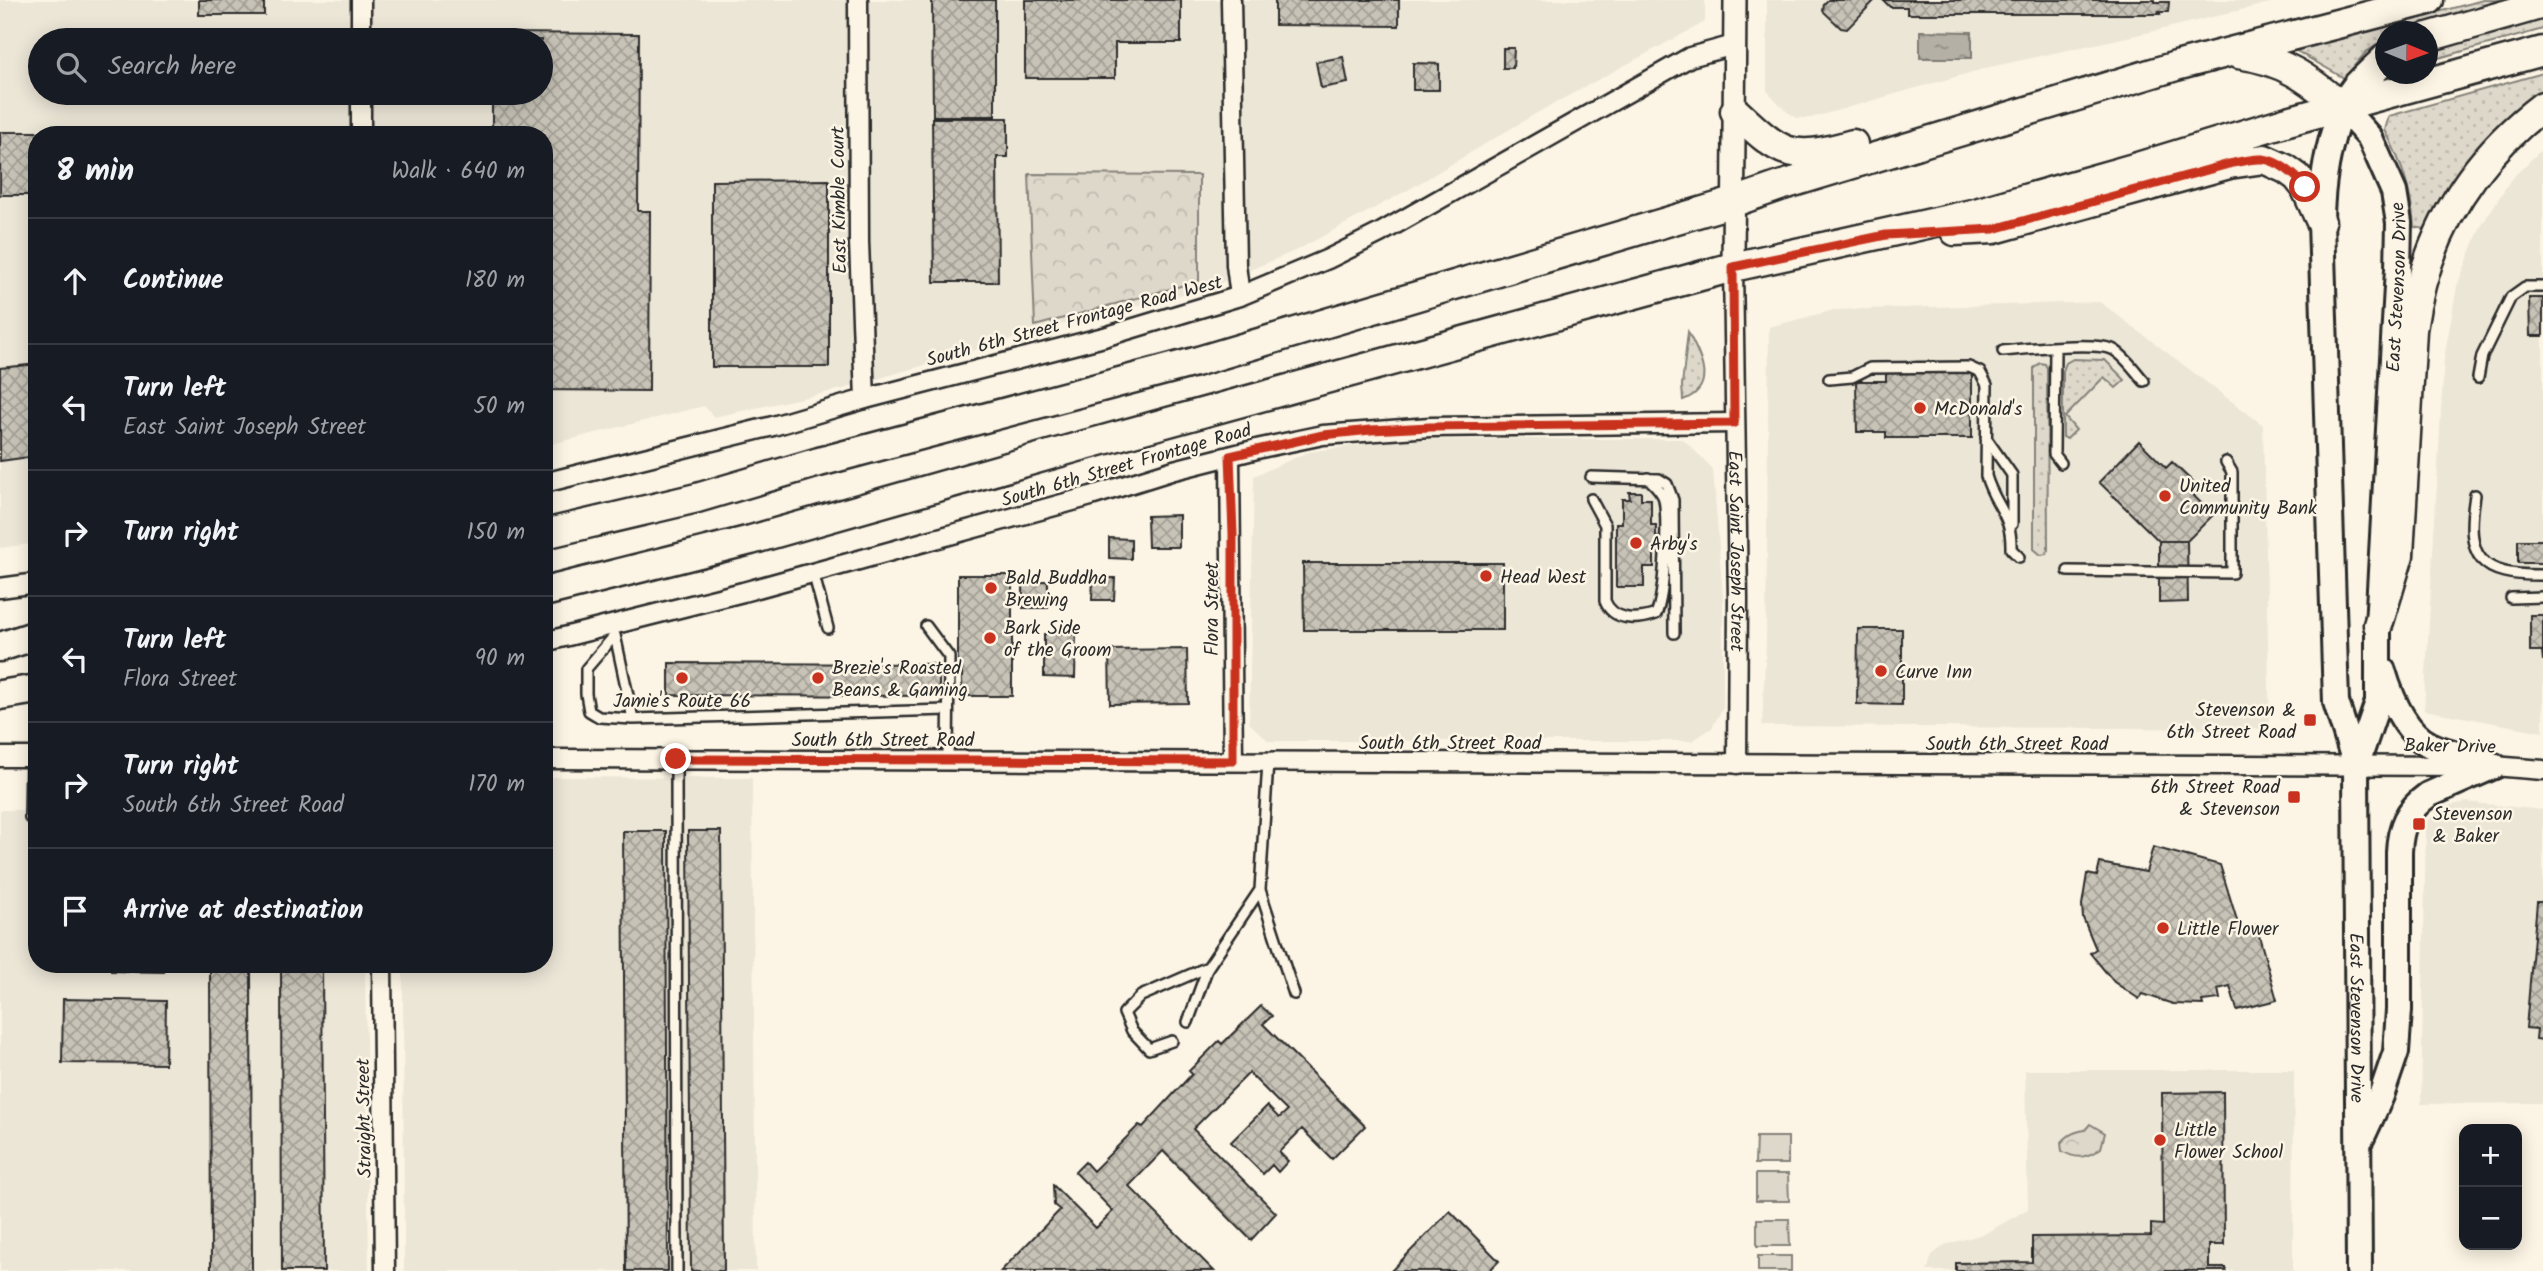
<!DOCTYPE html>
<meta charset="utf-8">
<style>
:root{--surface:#171b24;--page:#242831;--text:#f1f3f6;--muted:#9ea1a6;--line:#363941}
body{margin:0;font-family:Kalam,sans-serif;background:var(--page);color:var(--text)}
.controls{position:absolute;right:21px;bottom:21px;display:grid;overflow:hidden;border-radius:14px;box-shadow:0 4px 18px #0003}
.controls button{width:63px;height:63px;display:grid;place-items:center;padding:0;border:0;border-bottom:2px solid var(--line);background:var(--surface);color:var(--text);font:35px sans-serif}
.compass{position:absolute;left:2375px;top:21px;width:63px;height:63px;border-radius:50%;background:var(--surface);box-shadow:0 4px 18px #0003;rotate:91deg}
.stop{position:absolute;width:21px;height:21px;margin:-16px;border:5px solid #c8321e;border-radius:50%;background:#fff}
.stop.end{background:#c8321e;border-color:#fff;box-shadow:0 2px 7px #0008}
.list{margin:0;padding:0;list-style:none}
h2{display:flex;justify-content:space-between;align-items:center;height:91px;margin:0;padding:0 28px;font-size:30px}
h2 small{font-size:23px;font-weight:400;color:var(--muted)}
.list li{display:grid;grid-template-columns:46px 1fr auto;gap:21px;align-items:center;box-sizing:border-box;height:126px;padding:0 28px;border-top:2px solid var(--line)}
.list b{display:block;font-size:26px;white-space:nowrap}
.list p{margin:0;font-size:23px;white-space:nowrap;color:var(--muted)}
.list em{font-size:23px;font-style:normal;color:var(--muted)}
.icon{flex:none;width:38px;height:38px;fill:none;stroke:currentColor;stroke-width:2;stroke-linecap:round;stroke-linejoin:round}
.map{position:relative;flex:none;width:2543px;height:1271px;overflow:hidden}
.search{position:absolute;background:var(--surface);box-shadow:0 4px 18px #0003;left:28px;top:28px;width:525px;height:77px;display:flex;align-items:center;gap:18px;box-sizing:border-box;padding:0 24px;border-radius:38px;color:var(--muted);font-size:26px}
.panel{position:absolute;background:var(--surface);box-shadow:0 4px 18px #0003;left:28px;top:126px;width:525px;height:847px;border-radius:28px}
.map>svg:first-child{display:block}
.built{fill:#ece6d7;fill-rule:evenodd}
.grass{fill:url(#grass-dots);stroke:#84827a;stroke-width:2}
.park{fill:url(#park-crowns);stroke:#84827a;stroke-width:2}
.pitch{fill:#ded8ca;stroke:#84827a;stroke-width:2}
.water{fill:url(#water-ripples);stroke:#7d7b74;stroke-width:2}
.building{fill:url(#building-cross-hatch);stroke:#2b2b2b;stroke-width:2}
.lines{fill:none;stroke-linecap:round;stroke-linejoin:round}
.service-casing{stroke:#2b2b2b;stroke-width:14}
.minor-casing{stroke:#2b2b2b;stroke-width:23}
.tertiary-casing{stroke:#2b2b2b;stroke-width:26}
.secondary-casing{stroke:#2b2b2b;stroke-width:30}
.primary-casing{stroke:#2b2b2b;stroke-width:33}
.service{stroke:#fcf5e5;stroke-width:9}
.minor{stroke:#fcf5e5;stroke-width:18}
.tertiary{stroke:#fcf5e5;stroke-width:21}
.secondary{stroke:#fcf5e5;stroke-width:24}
.primary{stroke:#fcf5e5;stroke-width:28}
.route{stroke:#c8321e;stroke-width:9}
.poi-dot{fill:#c8321e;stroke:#fcf5e5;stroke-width:2.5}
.labels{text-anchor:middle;stroke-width:5;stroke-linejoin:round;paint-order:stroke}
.street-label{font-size:19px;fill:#2b2b2b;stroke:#fcf5e5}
.poi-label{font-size:19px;fill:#2b2b2b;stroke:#fcf5e5;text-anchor:start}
</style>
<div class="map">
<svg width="2543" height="1271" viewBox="0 0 2543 1271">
<defs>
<pattern id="grass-dots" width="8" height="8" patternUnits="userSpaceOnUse" patternTransform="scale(1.75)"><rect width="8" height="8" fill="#ded8ca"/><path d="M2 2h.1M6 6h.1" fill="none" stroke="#bfbaae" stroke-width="1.8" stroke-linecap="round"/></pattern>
<pattern id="park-crowns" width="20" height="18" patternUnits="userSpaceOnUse" patternTransform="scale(1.75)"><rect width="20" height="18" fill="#ded8ca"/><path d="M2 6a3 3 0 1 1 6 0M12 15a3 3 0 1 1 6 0" fill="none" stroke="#bfbaae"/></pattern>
<pattern id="water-ripples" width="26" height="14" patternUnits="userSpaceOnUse" patternTransform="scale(1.75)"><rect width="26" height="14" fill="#b4b0a5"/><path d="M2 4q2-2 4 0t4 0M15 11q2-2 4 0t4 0" fill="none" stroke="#938f87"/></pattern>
<pattern id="building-cross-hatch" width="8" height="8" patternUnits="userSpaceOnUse" patternTransform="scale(1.75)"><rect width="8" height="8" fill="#c8c3b7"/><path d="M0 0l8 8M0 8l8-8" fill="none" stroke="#a39f95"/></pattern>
</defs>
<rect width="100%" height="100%" fill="#fcf5e5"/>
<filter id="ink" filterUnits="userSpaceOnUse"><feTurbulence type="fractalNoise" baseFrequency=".0143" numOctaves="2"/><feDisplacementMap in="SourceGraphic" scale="14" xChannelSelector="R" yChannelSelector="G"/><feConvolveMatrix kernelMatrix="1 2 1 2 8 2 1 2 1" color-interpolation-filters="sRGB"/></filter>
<g filter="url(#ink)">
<path class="built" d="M0,0h1705v22l-163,88 -134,80 -111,60 -87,37 -153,39 -214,63 -129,28 -10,-11 -160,40v-311h-507v408l-37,5zM40,40h501v53h-501z
M1767,0h515l-127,31 -165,36 -179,51h-14l-11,-7 -19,-20z
M2543,148v584l-119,-22 20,-351 13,-73 23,-58 31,-49z
M2100,302l163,123 7,304 -508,-3 4,-86 3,-313 65,-17z
M1499,439h184l30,30 10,129v109l-11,21 -20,13h-423l-20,-18 5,-247 54,-24 87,-12z
M544,777l208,1 4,493h-352l-1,-307h141z
M2466,802l77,8v293l-122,1 5,-282 17,-15z
M0,810h37v154h328l4,307h-369z
M2025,1070h269l-1,201h-366l5,-16 13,-10 41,-12 42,-24z"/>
<path class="grass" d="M2483,0h18l-98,31 -17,1 -1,8 -19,12 -22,26 -49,-28z
M2543,18v11l-115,32v-9l12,-5z
M2543,73v21l-113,136 -16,-3c-3,-38 -12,-63 -29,-97l4,-14z
M1688,332c12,24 30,55 -5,68l-1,-15z
M2073,359l32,1 20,20 -9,8 -12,-11 -39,40 11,13 -9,9 -4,-2v-66l3,-8z
M2040,363l5,1 2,4 1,182 -2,4 -5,1 -7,-6v-181z"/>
<path class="park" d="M1029,174l170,1v106l-164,45z
M2090,1124l15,9 -4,15c-14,10 -24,12 -39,3l-1,-8c8,-9 13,-11 24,-13z"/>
<path class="pitch" d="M1756,1137h32v27h-33z
M1756,1174h32l1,27h-33z
M1757,1219h32l1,27h-33z
M1758,1256h33v15h-33z"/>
<path class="water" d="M1920,31l52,1v26h-52z"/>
<path class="building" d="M199,0h65v15h-65z
M932,0h63v116h-62z
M1025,0h156v43h-66v35h-90z
M1275,0h124v26l-124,-1z
M1828,0h47l-28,29 -6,-1 -18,-17 1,-7z
M1883,0h272v2h14l-1,10h-9l1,2h-253v-7h-17z
M492,33l147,1 -1,177h12l-1,180 -105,-1v-255h-52v-42h49v-53h-49z
M1503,48h11l-1,20h-10z
M1343,57l5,26 -27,5 -5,-26z
M1413,63l26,1v26h-26z
M932,118h76v39h-11l1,125h-64z
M0,132h55v3h-18v60h-37z
M829,180v187h-117v-186z
M2529,298h14v38h-13z
M37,364v92l-37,5v-93z
M1886,372h86v66h-86v-6h-29l-1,-51h30z
M2139,441l27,27 6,-6 29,28 -7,6 19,19 -26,26h-28l-60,-59z
M1629,492h12v7h10v26h5v12h4v14h-6v16h-10v20h-28v-64h6v-24h8z
M1179,515v32h-31l-1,-31z
M1109,538l22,1v20l-22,-1z
M2518,540h25v23h-25z
M2159,541h28l1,61 -29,1z
M1303,563h200v67h-199z
M958,575h54v121h-50v-29h-4z
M1093,578h22l-1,22h-22z
M1023,581h25v27h-25z
M2530,615h13v46l-1,-10h-12z
M1858,629h44v76l-45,-1z
M1044,634h32l-1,44 -31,-1z
M1187,649l1,54 -78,1 -1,-54z
M669,663l270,1v32l-270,-1z
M623,831h43l2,440h-42z
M688,831h33l3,440h-33z
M2153,847l67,18 20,65 16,-5 21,75 -40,10 -7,-24 -12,3 2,10 -18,2 1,4 -30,-1 -30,-10 -4,5 -25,-17 -24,-29 6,-4 -13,-31 -1,-13 5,-31 10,2 3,-13 46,9z
M2537,902h6v138l-7,-1 1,-10 -11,-1z
M111,964h54l-1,8 -53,-1z
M210,964h41l1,307h-41z
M281,964h41l2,307h-42z
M63,999l103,2 -1,63 -103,-1z
M1261,1006l11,10 -9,8 102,102 -33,33 -30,-30 -23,23 9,9 -10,11 -6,-7 -9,9 -32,-32 36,-36 12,12 8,-7 -38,-38 -56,56 83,84 -25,27 -88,-89 -34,35 85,85h-213l59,-61 -6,-5 -1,-20 43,43 17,-17 -38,-39 10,-10 8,9 46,-46 4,2 49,-53 -3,-3 30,-30 3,3z
M2223,1092l1,153h-15v23h17v3h-270v-8l76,-1v-25l119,-1v-12l12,1 -1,-132z
M1450,1211l49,50 -10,10h-98z"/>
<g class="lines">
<g class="service-casing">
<path id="service" d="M2055,347l-1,107 7,9
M2003,351c21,-2 94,-10 111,-1 11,6 22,22 30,31
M2478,378l4,-22 29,-59 14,-10h18
M1829,379l23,-2 18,-9 99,-1 11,5 7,13 -1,91c9,31 26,37 25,73l8,8
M1986,438l26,37v49
M1591,477l68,2 8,5 6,16 1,133
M2475,495c-10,63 4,81 68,80
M1591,499l14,26v76c8,20 32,20 51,13 9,-19 12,-93 8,-115 -2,-8 -10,-15 -16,-21
M2068,571l164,2v-101l-6,-10
M813,572l15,56
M2511,598l32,-1
M926,626l23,31 -1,103
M633,719l-18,-84 -29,34v25l3,17 10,6 34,2 315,-9
M31,757l-1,61h7
M676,759l1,512
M1268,762l-8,128 34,104
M1188,1022l20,-55
M1172,1041l-23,8 -17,-18 -8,-18 17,-17 67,-29 52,-77"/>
</g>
<g class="minor-casing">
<g id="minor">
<path d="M361,0v40"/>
<path d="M858,0l1,242 6,157"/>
<path d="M1231,0l5,265 4,31"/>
<path d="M361,93v42"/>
<path id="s1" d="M1733,267l5,332 -1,165"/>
<path d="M1230,456l3,305"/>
<path d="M544,483l229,-57 92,-27 239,-62 136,-41 88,-37 52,-26 310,-176 44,-12"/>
<path d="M0,588l37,-5"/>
<path d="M544,642l199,-50 348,-96 83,-26 87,-22 62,-13 107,-8 304,-4"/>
<path d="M0,757h37"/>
<path d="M544,759l1950,7 49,4"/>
<path d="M382,964l3,307"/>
</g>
</g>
<g class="tertiary-casing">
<path id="tertiary" d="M1733,267l2,-267"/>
</g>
<g class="secondary-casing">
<g id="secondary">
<path d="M2383,671c8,27 21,61 47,74 20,10 43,10 64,21"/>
<path id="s2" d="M2356,766l22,-64v-77l20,-356 1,-46 -5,-31 -24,-54 -28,-31c-14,38 -21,75 -21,115l15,480 20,64 3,505"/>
<path d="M2362,1137l19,-41 15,-44 3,-42v-158c1,-25 8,-42 29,-57l66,-29"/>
</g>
</g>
<g class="primary-casing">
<path id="primary" d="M2428,37l115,-33
M2238,54c45,6 70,24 104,53
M2342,107l16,-22 28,-27
M1735,111c47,44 55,51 118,33
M1955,231l39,-2 235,-65 35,-5 22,10 11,8 8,10 16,35
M544,534l153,-36 122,-36 376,-100 539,-160 46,-16 396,-120 253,-66
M544,592l207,-52 334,-95 648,-178 239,-53 162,-46 154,-47 255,-70
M2378,625l21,-70 13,-225c13,-93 56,-167 131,-224
M0,647l37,-12
M0,695l37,-6"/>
</g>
<use href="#service" class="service"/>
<use href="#minor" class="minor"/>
<use href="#tertiary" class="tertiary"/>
<use href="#secondary" class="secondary"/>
<use href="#primary" class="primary"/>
</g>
</g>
<g class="lines" filter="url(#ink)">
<path class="route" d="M676,759l557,2v-227l-3,-78 93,-21 48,-5 59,-3 304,-4 -1,-156 153,-32 108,-6 235,-65c10,-2 23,-6 34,-5 16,2 33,16 42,28"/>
</g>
<g class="poi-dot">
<circle cx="1920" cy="408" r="7"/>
<circle cx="2165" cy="496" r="7"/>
<circle cx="1636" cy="543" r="7"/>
<circle cx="1486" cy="576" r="7"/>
<circle cx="991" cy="588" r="7"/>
<circle cx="990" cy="638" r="7"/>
<circle cx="1881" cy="671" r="7"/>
<circle cx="682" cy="678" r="7"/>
<circle cx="818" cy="678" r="7"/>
<rect x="2303" y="713" width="14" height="14" rx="3.5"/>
<rect x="2287" y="790" width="14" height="14" rx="3.5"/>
<rect x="2412" y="817" width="14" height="14" rx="3.5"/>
<circle cx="2163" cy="928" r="7"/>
<circle cx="2160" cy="1140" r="7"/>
</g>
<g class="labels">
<g class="street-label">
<text transform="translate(838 200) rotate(-91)" y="7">East Kimble Court</text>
<text dy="7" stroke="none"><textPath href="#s2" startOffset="483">East Stevenson Drive</textPath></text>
<text transform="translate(1074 320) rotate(-15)" y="7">South 6th Street Frontage Road West</text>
<text transform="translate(1126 464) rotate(-16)" y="7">South 6th Street Frontage Road</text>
<text dy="7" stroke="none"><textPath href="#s1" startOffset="284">East Saint Joseph Street</textPath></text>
<text transform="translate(1211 609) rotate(-90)" y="7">Flora Street</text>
<text x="883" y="746">South 6th Street Road</text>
<text x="1450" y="749">South 6th Street Road</text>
<text x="2017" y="750">South 6th Street Road</text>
<text transform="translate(2450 745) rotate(1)" y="7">Baker Drive</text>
<text dy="7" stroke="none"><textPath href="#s2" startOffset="1596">East Stevenson Drive</textPath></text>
<text transform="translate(363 1118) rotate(-91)" y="7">Straight Street</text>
</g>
<g class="poi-label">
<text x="1934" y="415">McDonald's</text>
<text x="2179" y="492">United<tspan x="2179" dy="22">Community Bank</tspan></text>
<text x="1650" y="550">Arby's</text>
<text x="1500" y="583">Head West</text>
<text x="1005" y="584">Bald Buddha<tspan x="1005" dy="22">Brewing</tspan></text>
<text x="1004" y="634">Bark Side<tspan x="1004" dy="22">of the Groom</tspan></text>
<text x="832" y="674">Brezie's Roasted<tspan x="832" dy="22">Beans &amp; Gaming</tspan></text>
<text x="1895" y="678">Curve Inn</text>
<text x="682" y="707" text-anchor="middle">Jamie's Route 66</text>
<text x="2296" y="716" text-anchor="end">Stevenson &amp;<tspan x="2296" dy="22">6th Street Road</tspan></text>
<text x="2280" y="793" text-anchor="end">6th Street Road<tspan x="2280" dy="22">&amp; Stevenson</tspan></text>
<text x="2433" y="820">Stevenson<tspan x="2433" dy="22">&amp; Baker</tspan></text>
<text x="2177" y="935">Little Flower</text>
<text x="2174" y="1136">Little<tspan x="2174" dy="22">Flower School</tspan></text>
</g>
</g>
</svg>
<div class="controls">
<button>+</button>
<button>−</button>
</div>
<svg class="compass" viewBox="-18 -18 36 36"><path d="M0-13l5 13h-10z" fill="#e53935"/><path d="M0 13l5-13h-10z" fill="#9ea1a6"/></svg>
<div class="stop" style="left:2305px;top:187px"></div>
<div class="stop end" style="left:676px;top:759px"></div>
<div class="search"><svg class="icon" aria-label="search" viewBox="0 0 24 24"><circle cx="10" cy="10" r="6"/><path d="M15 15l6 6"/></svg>Search here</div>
<section class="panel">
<h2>8 min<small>Walk · 640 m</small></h2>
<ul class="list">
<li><svg class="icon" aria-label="ahead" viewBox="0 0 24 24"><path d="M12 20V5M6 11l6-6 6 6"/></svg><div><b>Continue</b></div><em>180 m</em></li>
<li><svg class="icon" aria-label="left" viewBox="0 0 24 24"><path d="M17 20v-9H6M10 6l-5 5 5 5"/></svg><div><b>Turn left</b><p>East Saint Joseph Street</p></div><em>50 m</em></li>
<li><svg class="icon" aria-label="right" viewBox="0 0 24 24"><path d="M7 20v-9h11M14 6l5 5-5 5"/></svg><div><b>Turn right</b></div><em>150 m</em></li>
<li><svg class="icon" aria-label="left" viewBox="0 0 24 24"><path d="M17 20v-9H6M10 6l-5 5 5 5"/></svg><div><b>Turn left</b><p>Flora Street</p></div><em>90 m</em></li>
<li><svg class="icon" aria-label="right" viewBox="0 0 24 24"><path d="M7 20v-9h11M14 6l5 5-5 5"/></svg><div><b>Turn right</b><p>South 6th Street Road</p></div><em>170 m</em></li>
<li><svg class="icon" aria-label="arrive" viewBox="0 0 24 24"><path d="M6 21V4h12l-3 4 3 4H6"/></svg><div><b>Arrive at destination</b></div></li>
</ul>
</section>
</div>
